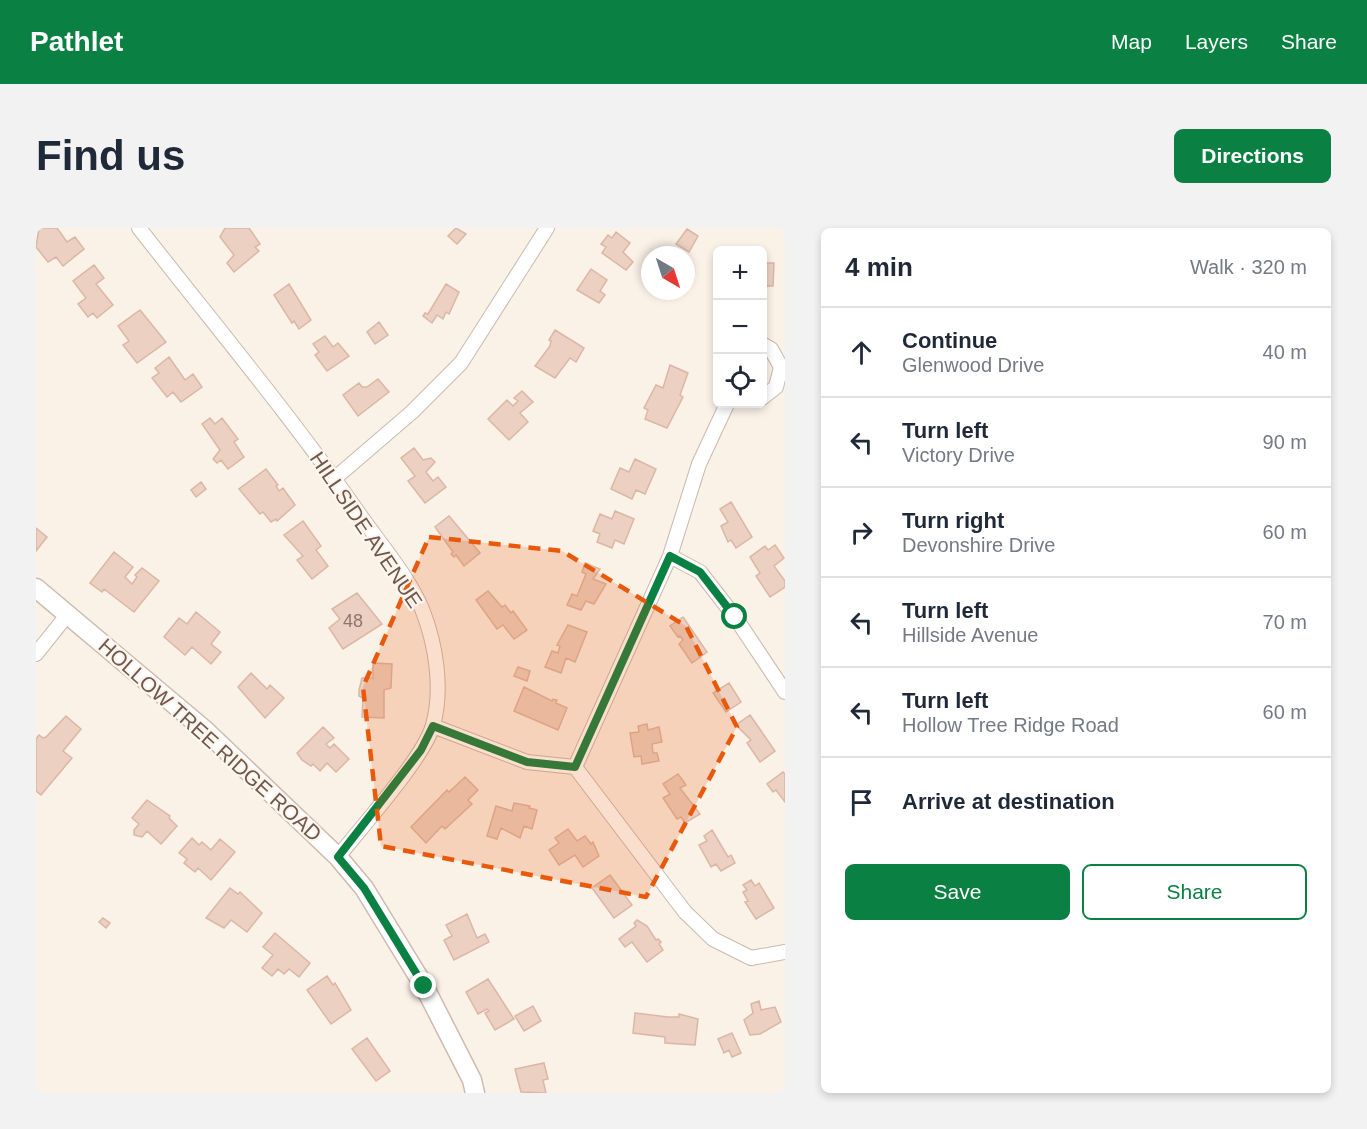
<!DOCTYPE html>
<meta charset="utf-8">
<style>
:root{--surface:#fff;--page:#f2f2f3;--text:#1f2937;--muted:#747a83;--line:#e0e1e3;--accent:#0b8043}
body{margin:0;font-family:Helvetica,sans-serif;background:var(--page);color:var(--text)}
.controls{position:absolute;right:18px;top:18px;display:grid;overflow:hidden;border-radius:9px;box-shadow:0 3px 9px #0003}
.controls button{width:54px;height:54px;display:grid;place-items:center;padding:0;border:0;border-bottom:2px solid var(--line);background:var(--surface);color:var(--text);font:30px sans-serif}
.compass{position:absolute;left:605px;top:18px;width:54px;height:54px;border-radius:50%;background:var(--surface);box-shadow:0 3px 9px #0003;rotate:141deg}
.stop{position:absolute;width:18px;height:18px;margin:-14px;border:4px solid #0b8043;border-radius:50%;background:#fff}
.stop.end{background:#0b8043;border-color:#fff;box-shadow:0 2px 6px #0008}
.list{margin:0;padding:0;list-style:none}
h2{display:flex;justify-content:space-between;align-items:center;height:78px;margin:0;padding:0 24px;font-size:26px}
h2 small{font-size:20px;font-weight:400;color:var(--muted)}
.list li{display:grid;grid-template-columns:39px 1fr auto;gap:18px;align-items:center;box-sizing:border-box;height:90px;padding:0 24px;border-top:2px solid var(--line)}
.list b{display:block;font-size:22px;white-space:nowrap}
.list p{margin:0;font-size:20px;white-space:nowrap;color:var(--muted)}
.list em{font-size:20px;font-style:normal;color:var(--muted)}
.actions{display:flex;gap:12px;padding:18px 24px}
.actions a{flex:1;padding:14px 0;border:2px solid var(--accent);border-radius:9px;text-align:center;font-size:21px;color:var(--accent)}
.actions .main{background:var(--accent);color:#fff}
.icon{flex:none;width:33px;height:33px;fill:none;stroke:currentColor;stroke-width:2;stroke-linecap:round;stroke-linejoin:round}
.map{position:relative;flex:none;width:749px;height:865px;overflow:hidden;border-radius:9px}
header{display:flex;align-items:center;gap:36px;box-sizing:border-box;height:84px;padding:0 30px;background:var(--accent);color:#fff}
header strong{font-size:28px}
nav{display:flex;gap:33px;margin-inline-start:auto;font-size:21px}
.intro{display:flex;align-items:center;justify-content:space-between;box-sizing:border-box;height:144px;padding:0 36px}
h1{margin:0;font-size:42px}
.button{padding:15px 27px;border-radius:9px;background:var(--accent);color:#fff;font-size:21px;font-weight:700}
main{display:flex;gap:36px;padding:0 36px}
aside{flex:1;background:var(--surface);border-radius:9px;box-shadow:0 3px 9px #0003}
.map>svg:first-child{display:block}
.building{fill:#ecd0c2;stroke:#dcb6a4;stroke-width:1.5}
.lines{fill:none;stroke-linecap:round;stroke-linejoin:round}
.street-casing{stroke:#cab9af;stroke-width:16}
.secondary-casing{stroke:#cebbaf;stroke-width:21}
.street{stroke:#fff;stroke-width:14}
.secondary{stroke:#fff;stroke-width:18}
.route{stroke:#0b8043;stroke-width:8}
.marked{fill:#e8590c;fill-opacity:0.2;stroke:#e8590c;stroke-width:4.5;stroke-dasharray:12 8;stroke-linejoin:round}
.labels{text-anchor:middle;stroke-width:4.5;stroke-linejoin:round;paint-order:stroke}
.number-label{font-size:18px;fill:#8f766c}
.street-label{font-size:21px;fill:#70584f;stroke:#fdf6ed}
</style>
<header>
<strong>Pathlet</strong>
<nav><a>Map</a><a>Layers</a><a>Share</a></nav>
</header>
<div class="intro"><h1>Find us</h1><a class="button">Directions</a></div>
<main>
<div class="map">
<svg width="749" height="865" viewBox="0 0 749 865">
<rect width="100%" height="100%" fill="#faf1e7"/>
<path class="building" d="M3,0h18l10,14 8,-5 9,12 -21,17 -7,-9 -8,5 -12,-15z
M189,0h24l11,16 -5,3 4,4 -25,21 -7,-9 7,-8 -14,-18z
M420,0l10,6 -9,10 -9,-8z
M651,1l11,7 -9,16 -13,-8z
M580,4l14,11 -7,9 10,10 -7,8 -24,-17 4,-6 -5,-3 7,-9 4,3z
M726,35h12l-1,23h-11z
M58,37l10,13 -8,6 17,21 -16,13 -4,-5 -5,4 -10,-13 8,-6 -13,-17z
M555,41l16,11 -7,11 5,4 -6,8 -22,-13z
M253,56l22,36 -12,9 -5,-8 -2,2 -18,-28z
M410,56l13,8 -10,22 -3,-2 -3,7 -6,-4 -5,8 -9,-7 2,-3 3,1z
M104,82l26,32 -29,21 -14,-18 6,-4 -11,-15z
M343,94l9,13 -13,9 -8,-12z
M519,102l29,18 -8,14 -6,-4 -15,20 -20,-12 15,-20 1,-5 -2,-1z
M289,108l8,11 5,-4 11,13 -22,15 -12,-16 4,-3 -6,-8z
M133,129l16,23 8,-6 9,13 -21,15 -8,-10 -6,5 -15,-19 7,-5 -4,-5z
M634,137l18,8 -8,22 3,2 -16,31 -22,-9 3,-9 -4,-2 12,-23 7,3z
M342,151l11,13 -31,24 -15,-21 16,-12 3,4h5z
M486,163l11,11 -13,11 8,9 -19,18 -21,-21 19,-19 6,6 5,-5 -4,-3z
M174,190l5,6 7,-6 16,21 -4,3 10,15 -16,12 -7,-9 -4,3 -4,-4 7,-9 -18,-26z
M378,220l9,12 8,-2 4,4 -9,10 7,9 5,-4 8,10 -21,16 -17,-22 7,-5 -14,-18z
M599,231l21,10 -11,25 -9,-4 -4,9 -21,-10 9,-21 9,4z
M230,241l12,16 -2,1 3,5 4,-3 12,17 -18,16 -1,-2 -5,3 -8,-10 -3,2 -21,-25z
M165,254l5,7 -10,8 -5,-7z
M695,274l21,35 -16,11 -5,-8 -3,2 -7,-16 7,-4 -8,-13z
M579,283l19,8 -10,25 -9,-4 -3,8 -15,-6 3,-8 -7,-3 7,-17 12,5z
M413,288l31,37 -16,13 -8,-11 -2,2 -3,-3 2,-2 -18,-25z
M267,293l18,25 -5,4 12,16 -16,13 -15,-19 6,-4 -19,-21z
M0,300l11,9 -11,14z
M739,317l9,13 -10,8 11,15v6l-15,10 -14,-21 4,-3 -10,-16 15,-11 3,4z
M78,324l19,15 -8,10 7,7 5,-7 -2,-2 7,-7 17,13 -25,31 -30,-23 -2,3 -12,-9z
M549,335l15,6 -7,10 13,5 -12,20 -8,-3 -5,9 -14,-5 5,-11 5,2 9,-22 -4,-2z
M452,363l14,16 3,-2 6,8 2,-2 14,19 -13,9 -11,-14 -6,4 -21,-29z
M321,365l25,31 -39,25 -14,-21 11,-9 -8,-10z
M160,384l24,20 -9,12 10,8 -10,12 -19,-17 -7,8 -21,-18 15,-19 8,6z
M647,389l24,35 -15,11 -13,-19 4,-4 -3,-4 -2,1 -8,-11z
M532,397l19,7 -12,30 -9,-4 -5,15 -16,-6 7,-16 6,2 2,-7 -3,-1z
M337,435l19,1 -1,24 -7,2v28l-22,-1 1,-19 -4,-2v-6l3,-12h11z
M482,439l12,4 -3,10 -13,-5z
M215,445l16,16 3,-4 14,13 -19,20 -27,-31z
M693,455l12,19 -15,10 -13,-19z
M488,459l28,14 1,-2 4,1 -1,3 11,5 -9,22 -44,-19z
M714,487l25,36 -15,11 -13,-19 4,-3 -15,-15z
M30,488l15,13 -18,22 9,7 -31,37 -5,-4v-52l3,-4 4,3 3,-1z
M611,496l1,6 11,-3 3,15 -10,2 1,9h4l2,8 -17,3 -1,-8 -7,1 -4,-24 9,-1 -1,-6z
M287,499l11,11 -8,6 4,4 4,-4 15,15 -13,13 -9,-9 -7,8 -7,-7 -2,2 -9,-6 -5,-7z
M747,544l2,2v28l-9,-12 -3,2 -6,-8z
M642,546l8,11 -6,3 20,26 -15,9 -4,-6 -4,2 -14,-21 7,-4 -7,-10z
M429,549l13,13 -10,10 4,4 -27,25 -3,-3 -16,17 -15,-16 36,-37 2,2z
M111,572l23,16 -1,2 8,8 -16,18 -14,-13 -5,6 -8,-2v-5l5,-6 -7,-6z
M478,575l16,3 -1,2 8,2 -5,19 -8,-3 -4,12 -19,-10 -4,11 -10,-3 9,-30 16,5z
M532,601l9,12 8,-5 6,8 2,-2 6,14 -16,11 -8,-12 -16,10 -10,-15 10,-7 -4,-5z
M676,602l16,27 3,-2 4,8 -14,8 -5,-7 -5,3 -12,-22 8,-4 -3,-5z
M156,610l7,7 3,-3 9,8 9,-11 15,13 -24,28 -13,-12 -3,4 -11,-9 3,-4 -8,-6z
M574,647l22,30 -18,13 -22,-30z
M715,652l4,6 4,-3 15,25 -18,11 -11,-17 3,-1 -5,-9 4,-2 -4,-5z
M194,660l8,6 2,-2 22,21 -15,19 -16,-12 -7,8 -18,-10z
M431,686l10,24 8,-4 4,8 -35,18 -10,-20 8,-4 -6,-11z
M67,690l7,5 -4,5 -7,-6z
M601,692l10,6 9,14 2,-1 3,3 -2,2 4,6 -16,12 -15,-20 -7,5 -6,-8 17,-13 -2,-3z
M239,705l35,30 -11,14 -10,-8 -5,5 -6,-5 -6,7 -10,-8 11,-13 -10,-8z
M291,748l6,9 2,-2 16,27 -20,14 -24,-34z
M452,751l26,40 -19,11 -10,-17 4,-2 -2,-2 -9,5 -12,-22z
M723,773l2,9 14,-3 6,15 -21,12 -10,1 -6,-15 9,-7 -2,-9z
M497,778l8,15 -17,10 -9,-15z
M599,785l33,4h11v-3l19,5 -3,26 -30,-2v-6l-32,-4z
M696,805l9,20 -9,4 -3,-7 -5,3 -6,-14z
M331,810l23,33 -14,10 -24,-32z
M508,835l4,16 -5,1 3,13 -25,-1 -6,-23z"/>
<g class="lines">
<g class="street-casing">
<path id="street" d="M103,0c74,95 152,188 221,287 21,30 48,61 62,94 14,35 21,80 11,116 -9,33 -72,102 -95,132
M726,116l9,5 10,18 -5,20 -14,11
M298,251l78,-67 49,-49 86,-135
M634,328l30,16 35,45 50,75
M0,426l32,-40
M397,498l94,36 48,5 110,145 28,27 38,19 34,-6
M539,539l95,-211 29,-92 28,-60"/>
</g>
<g class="secondary-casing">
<path id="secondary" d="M0,360l170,143 132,126 26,31 60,98 48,94 3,13"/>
</g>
<use href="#street" class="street"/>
<use href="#secondary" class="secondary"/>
</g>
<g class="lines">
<path class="route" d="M388,758l-60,-98 -26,-31 83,-107 12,-24 94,36 48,5 95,-211 30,16 35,45"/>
</g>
<path class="marked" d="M393,309l133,14 124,75 51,101 -91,170 -265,-51 -18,-159z"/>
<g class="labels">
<g class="number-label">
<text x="317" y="399">48</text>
</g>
<g class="street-label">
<text transform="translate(330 302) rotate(56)" y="7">HILLSIDE AVENUE</text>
<text transform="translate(174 512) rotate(42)" y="7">HOLLOW TREE RIDGE ROAD</text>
</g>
</g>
</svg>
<div class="controls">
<button>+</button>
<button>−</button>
<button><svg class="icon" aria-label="locate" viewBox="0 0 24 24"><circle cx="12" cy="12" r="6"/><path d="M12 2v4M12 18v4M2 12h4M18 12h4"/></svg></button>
</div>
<svg class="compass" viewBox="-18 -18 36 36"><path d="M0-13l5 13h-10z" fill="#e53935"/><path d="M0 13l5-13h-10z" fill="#747a83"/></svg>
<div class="stop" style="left:699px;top:389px"></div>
<div class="stop end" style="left:388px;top:758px"></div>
</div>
<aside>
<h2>4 min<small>Walk · 320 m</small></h2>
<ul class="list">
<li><svg class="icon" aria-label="ahead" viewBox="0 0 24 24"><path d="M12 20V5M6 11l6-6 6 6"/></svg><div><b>Continue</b><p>Glenwood Drive</p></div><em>40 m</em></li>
<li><svg class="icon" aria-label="left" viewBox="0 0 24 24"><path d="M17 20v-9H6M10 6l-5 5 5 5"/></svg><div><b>Turn left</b><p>Victory Drive</p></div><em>90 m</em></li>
<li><svg class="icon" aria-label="right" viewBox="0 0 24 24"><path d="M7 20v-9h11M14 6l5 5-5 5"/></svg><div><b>Turn right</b><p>Devonshire Drive</p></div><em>60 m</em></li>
<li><svg class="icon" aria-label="left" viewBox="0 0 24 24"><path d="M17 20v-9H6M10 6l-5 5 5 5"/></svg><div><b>Turn left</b><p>Hillside Avenue</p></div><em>70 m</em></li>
<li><svg class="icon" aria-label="left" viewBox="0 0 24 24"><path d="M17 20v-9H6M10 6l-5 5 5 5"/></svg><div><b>Turn left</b><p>Hollow Tree Ridge Road</p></div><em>60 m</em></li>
<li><svg class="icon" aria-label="arrive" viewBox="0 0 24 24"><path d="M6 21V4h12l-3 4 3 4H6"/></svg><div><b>Arrive at destination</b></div></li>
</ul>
<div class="actions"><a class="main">Save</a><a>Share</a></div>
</aside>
</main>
